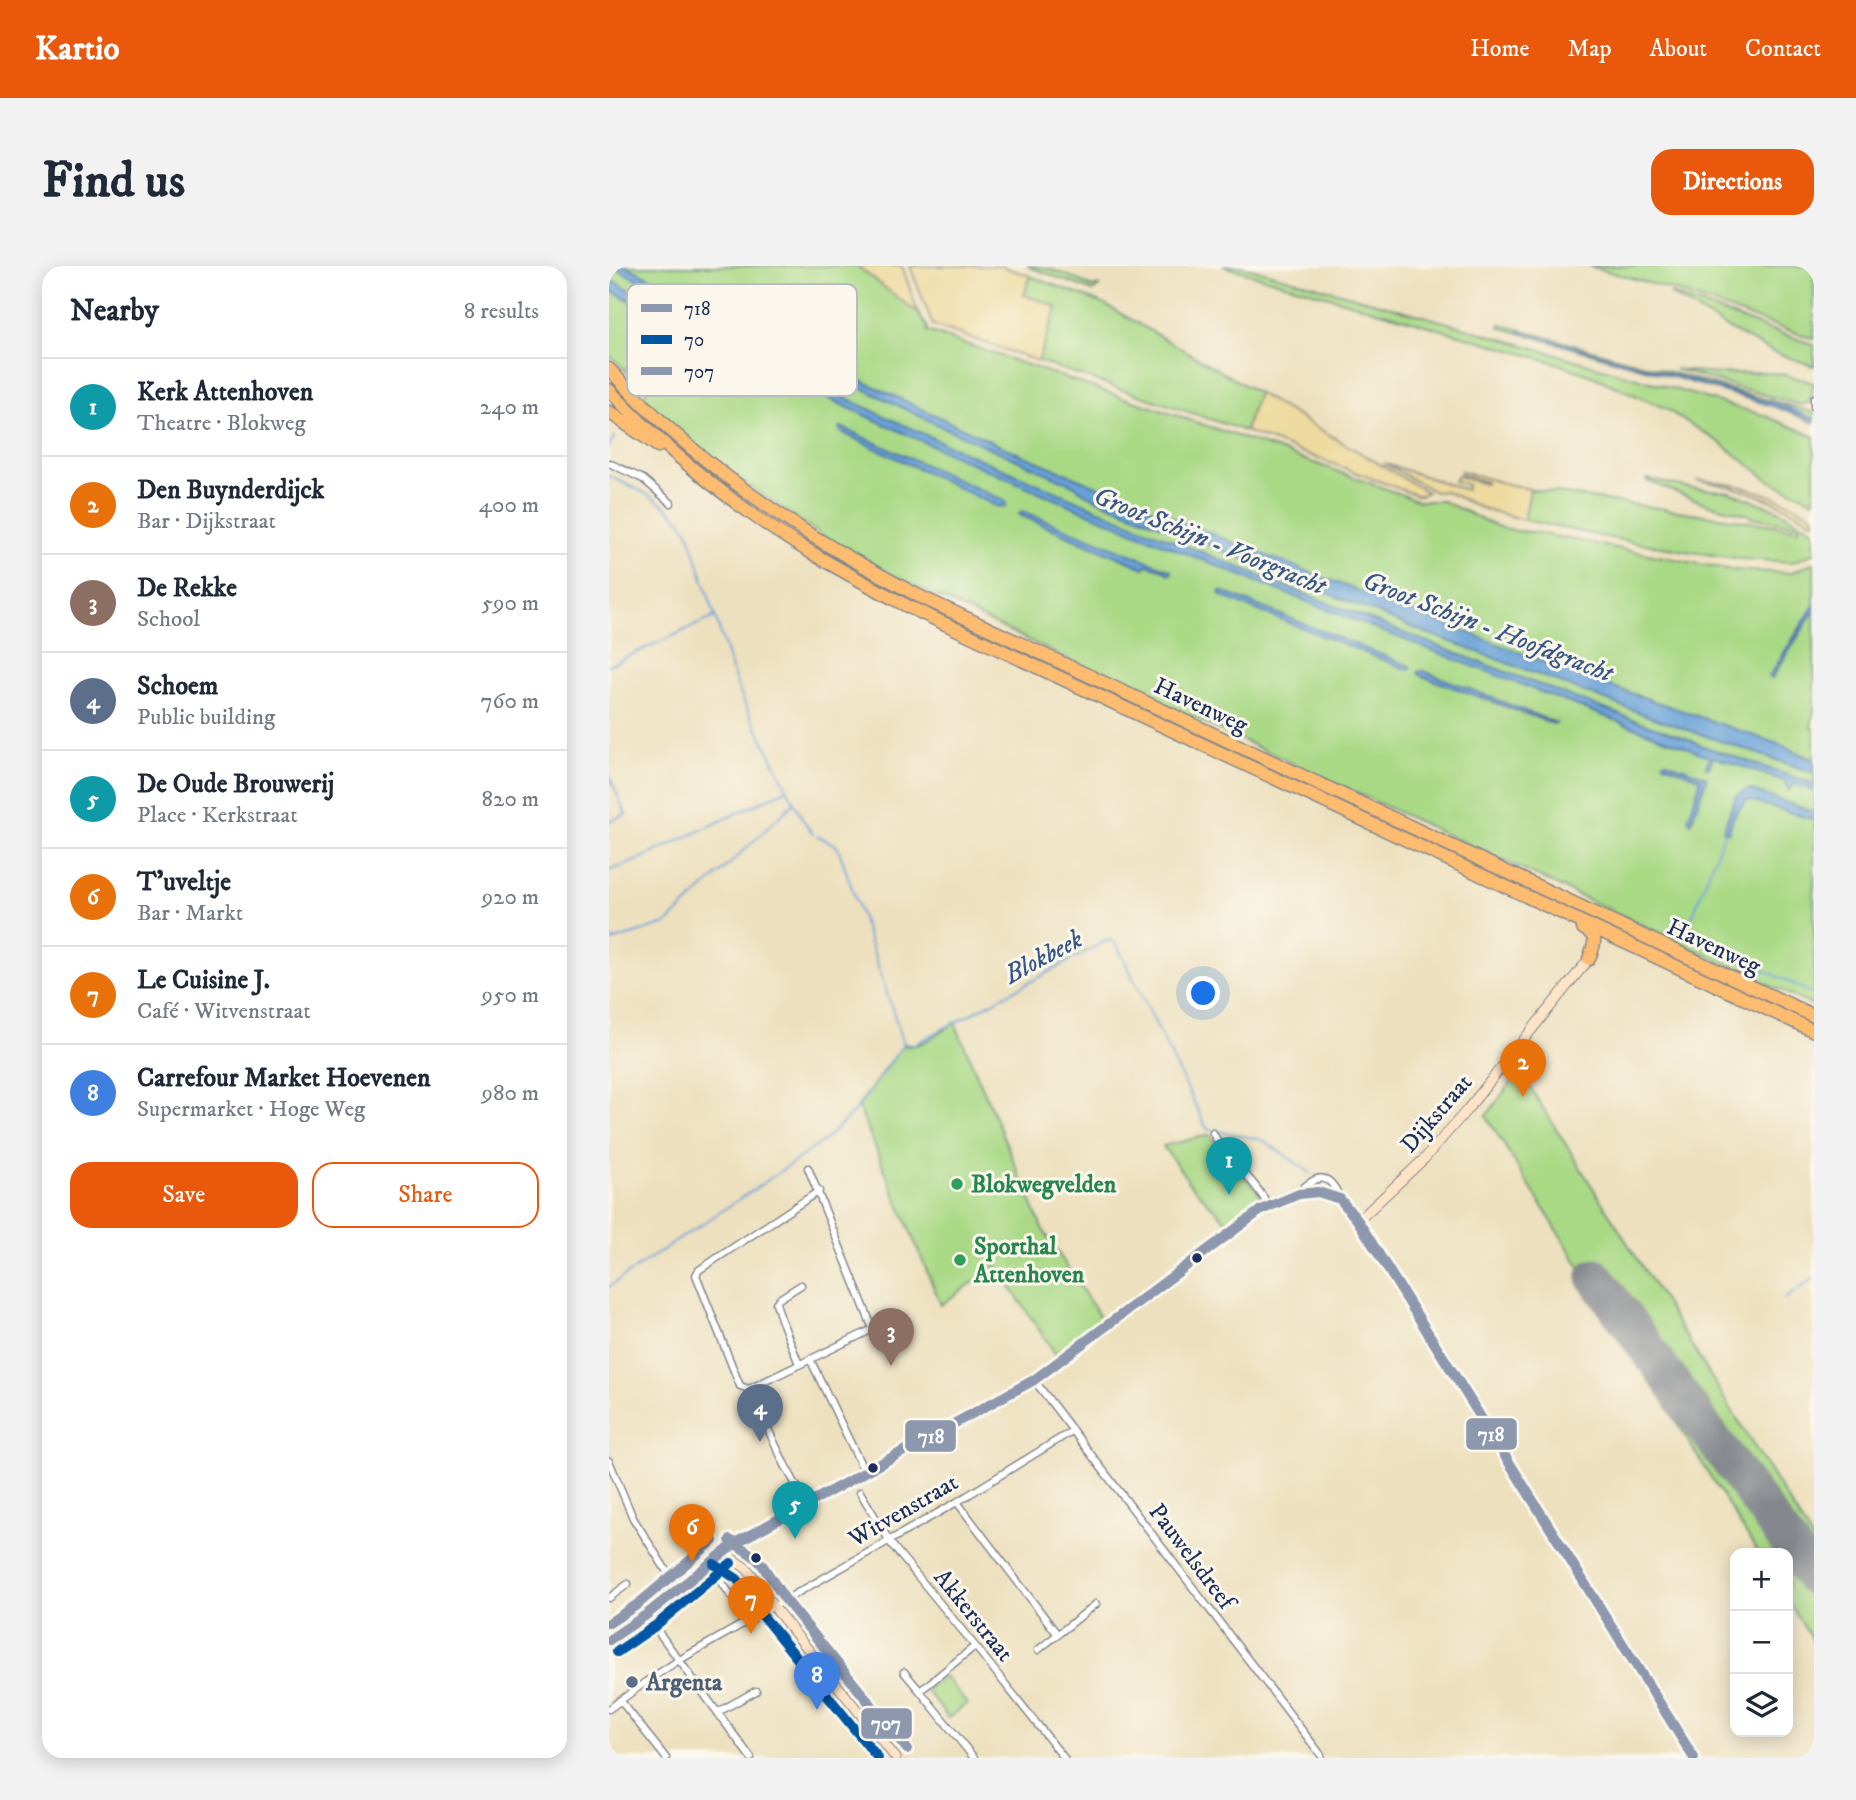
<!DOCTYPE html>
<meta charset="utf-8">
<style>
:root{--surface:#fff;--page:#f2f2f3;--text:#1f2937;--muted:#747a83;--line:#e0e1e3;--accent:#ea580c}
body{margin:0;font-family:"IM FELL DW Pica",serif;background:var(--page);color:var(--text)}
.controls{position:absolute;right:21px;bottom:21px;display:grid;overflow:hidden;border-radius:14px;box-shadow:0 4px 18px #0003}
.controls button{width:63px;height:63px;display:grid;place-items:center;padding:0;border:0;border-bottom:2px solid var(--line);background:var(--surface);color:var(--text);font:35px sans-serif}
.you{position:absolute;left:595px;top:728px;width:24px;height:24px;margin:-18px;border:5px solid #fff;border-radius:50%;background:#1a73e8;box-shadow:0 0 0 10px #1a73e833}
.badge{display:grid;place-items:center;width:46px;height:46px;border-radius:50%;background:var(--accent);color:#fff;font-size:23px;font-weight:700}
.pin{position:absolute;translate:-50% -58px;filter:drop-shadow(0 2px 4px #0008)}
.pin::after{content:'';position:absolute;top:37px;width:24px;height:21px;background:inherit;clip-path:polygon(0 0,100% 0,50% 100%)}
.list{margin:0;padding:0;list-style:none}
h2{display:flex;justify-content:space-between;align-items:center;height:91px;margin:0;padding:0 28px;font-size:30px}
h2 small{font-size:23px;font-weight:400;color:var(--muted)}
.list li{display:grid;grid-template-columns:46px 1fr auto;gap:21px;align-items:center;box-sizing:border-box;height:98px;padding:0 28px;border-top:2px solid var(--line)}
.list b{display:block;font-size:26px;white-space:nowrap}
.list p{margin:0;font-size:23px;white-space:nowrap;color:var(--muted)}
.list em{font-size:23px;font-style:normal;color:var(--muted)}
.actions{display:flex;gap:14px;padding:21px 28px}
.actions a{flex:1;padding:16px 0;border:2px solid var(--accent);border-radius:21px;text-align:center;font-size:24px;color:var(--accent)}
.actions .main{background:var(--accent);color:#fff}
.icon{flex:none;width:38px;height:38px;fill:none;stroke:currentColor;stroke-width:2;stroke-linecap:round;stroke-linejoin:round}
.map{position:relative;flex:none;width:1205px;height:1492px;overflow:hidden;border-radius:21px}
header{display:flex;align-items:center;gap:42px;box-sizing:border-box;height:98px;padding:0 35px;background:var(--accent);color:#fff}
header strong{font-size:33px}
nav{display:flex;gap:38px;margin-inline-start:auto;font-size:24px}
.intro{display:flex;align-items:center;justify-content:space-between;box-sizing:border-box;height:168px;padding:0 42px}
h1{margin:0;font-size:49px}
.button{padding:18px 32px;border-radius:21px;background:var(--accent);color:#fff;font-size:24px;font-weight:700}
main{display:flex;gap:42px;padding:0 42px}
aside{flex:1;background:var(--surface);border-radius:21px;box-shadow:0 4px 18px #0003}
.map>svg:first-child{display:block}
.green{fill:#aad986;stroke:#628472;stroke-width:2}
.sand{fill:#eeda9e;stroke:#84847e;stroke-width:2}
.water{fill:#68a1d7;stroke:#42689a;stroke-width:2}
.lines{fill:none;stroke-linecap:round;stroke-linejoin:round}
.stream{stroke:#68a1d7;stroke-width:2}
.runway{stroke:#84888e;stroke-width:37}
.street-casing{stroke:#84888e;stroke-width:9}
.secondary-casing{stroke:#84888e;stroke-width:11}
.highway-casing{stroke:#84888e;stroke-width:15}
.street{stroke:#fff;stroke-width:6}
.secondary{stroke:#fee4c6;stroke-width:9}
.highway{stroke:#fdbc70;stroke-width:12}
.bus-1-casing{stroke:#fbf7ec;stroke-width:16}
.bus-2-casing{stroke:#fbf7ec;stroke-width:16}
.bus-3-casing{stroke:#fbf7ec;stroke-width:16}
.bus-1{stroke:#8d97ae;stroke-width:10}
.bus-2{stroke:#0056a4;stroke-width:10}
.bus-3{stroke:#8d97ae;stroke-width:10}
.leisure-dot{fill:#2e9e5b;stroke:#fbf7ec;stroke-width:2.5}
.bus-dot{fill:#1b2f5e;stroke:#fbf7ec;stroke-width:2.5}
.service-dot{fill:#5c6f8a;stroke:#fbf7ec;stroke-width:2.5}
.labels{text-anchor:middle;stroke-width:6;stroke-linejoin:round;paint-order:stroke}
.street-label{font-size:24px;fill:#1b2f5e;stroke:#fbf7ec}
.leisure-label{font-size:24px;font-weight:bold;fill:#27864d;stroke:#fbf7ec;text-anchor:start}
.service-label{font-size:24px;font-weight:bold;fill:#4e5e75;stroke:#fbf7ec;text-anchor:start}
.water-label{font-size:26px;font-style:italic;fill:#365788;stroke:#fbf7ec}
.key{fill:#fbf7ec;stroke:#b8bbc1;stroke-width:2}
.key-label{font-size:19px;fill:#1b2f5e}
.line-badge{stroke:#fbf7ec;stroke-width:2.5}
.badge-label{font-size:19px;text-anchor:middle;font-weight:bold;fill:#fff}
</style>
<header>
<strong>Kartio</strong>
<nav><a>Home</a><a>Map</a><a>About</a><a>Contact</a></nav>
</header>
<div class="intro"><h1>Find us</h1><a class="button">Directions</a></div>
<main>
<aside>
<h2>Nearby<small>8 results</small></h2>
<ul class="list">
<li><span class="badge" style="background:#0f9aa8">1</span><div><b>Kerk Attenhoven</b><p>Theatre · Blokweg</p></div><em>240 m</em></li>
<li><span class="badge" style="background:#e8710a">2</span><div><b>Den Buynderdijck</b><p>Bar · Dijkstraat</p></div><em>400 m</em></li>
<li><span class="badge" style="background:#8d6e63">3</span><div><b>De Rekke</b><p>School</p></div><em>590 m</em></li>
<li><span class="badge" style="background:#5c6f8a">4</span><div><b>Schoem</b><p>Public building</p></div><em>760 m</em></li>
<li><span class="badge" style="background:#0f9aa8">5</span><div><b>De Oude Brouwerij</b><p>Place · Kerkstraat</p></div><em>820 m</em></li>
<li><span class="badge" style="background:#e8710a">6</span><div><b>T'uveltje</b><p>Bar · Markt</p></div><em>920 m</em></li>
<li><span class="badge" style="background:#e8710a">7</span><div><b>Le Cuisine J.</b><p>Café · Witvenstraat</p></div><em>950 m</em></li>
<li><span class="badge" style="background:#3f7fe0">8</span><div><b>Carrefour Market Hoevenen</b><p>Supermarket · Hoge Weg</p></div><em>980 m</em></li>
</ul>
<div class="actions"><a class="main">Save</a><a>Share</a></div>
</aside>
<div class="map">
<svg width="1205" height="1492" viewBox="0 0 1205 1492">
<rect width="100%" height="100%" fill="#fbf7ec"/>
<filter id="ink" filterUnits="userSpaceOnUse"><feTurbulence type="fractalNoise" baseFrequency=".0143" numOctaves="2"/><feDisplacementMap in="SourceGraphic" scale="14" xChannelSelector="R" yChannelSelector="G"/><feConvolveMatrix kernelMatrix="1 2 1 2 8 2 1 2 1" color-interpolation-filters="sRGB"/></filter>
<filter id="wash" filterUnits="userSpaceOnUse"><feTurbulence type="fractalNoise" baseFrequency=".00686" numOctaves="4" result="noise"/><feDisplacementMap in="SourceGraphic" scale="28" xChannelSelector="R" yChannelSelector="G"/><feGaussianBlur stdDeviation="1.57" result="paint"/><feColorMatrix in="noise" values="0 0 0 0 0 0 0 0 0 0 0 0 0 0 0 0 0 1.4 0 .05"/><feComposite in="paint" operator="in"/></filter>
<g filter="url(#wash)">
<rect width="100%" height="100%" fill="#ede0be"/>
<path class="green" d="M0,0h248l61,47 10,15 -1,3 354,120 138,50h24l53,25 20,5 16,1 200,38 59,3 23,-11v148l-3,17 3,1v278l-182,-86 -516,-238 -222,-106 -71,-40 -77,-52 -41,-31 -63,-55 5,-8 -38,-35z
M418,0c23,0 45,10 65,21l8,-2 -7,6z
M614,0h16l15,3 198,55 311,91 51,21v65l-44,-20 -48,-37 -58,-36 -72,-32 -33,-12z
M980,0h225v73l-141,-49z
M421,10l74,28 154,89 -13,38 -207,-70 19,-54 -33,-12z
M1062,28l143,51v21l-41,-14 -42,-22 -60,-35z
M891,58l312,88 2,1v10l-41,-17 -274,-79z
M1066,103l40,5 49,-2 23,3 27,8 -4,19 -9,3z
M1038,213l45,9 38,4 46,17 38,21v23l-22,9 -50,-3 -50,-7 -82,-14 -86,-18 6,-31 269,40v-4l-49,-8v-2l-43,-11 -60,-23z
M1013,665l192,89v6l-195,-92z
M346,757l87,205 61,94 -46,34 -61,-90 -55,39 -83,-199 45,-61c17,5 38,-14 52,-22z
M911,805l294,471v101l-26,-42v-48h-30l-272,-437z
M599,869h2l11,16 39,43 1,8 -30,24 -44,-45v-2l-24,-33z
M336,1410l22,28 -19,14 -22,-28z"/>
<path class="sand" d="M248,0h45l16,47z
M301,0h91l29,10 -6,19 33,12 -19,54 -105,-36z
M649,127l169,99 -5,3h-6l-171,-64z
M775,197l82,27 1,-5 -13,-4 3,-5 28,8 1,-2 -26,-8 1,-3 42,12 27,6 -6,31 -43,-12 -36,-17 -10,1z
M1087,214c43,2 81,15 118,36v6c-43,-24 -69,-34 -118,-42z"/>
<path class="water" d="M1,0h16l211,103 166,78 246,102 330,126 202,70 33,15v13l-155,-53 -251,-94 -319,-130 -16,-11 -135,-60z
M0,13c94,49 189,97 286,142 118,54 238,103 358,152 144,58 289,115 436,166l11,6 114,39v7l-19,-7 -6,6 -5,-9 -67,-23 -4,-1 -4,11 -3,-1 3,-10 -25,-11c-172,-64 -342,-129 -511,-198 -167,-68 -333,-140 -493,-222l-4,2 -1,-5 -66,-33z
M909,65l268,76 28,12v3l-29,-12 -29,-9z
M232,161l164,74 1,4 -1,2 -9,-1 -155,-74 -2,-3z
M413,245l149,59 1,3 -4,1 -4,-4 -17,-5 -3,3 -122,-52 -3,-2z
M612,325l189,75 1,2 -2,2 -3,-1 -183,-72 -4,-4z
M1205,339v6l-42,67 -3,-1z
M811,405h4l132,52 -3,1 -131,-48 -3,-2 -1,-2z
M1056,495l42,16 -16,46 -3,-3 13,-41 -37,-15 -1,-2z
M1139,523l66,23v8l-66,-20 -3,1 -12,17 -4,14 -6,-1 13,-35z"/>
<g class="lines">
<path class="stream" d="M38,120l15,-29
M0,182l5,-12
M0,210c30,14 61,26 79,55l47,148 10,25 58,116 10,14
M0,399l105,-48
M0,509l17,40 -17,6
M1116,565l-39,102 128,61
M209,570l18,9 3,5 65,194h11l191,-103 5,-1 6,5 90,184 56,11 49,34
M0,605l29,-11 148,-70
M0,676l57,-18 128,-121
M0,1021l36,-25 123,-82 57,-40 33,-32 46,-64
M1176,1033l29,-21"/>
<path class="runway" d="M986,1011l219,301"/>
</g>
</g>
<g filter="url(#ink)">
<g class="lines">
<g class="street-casing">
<path id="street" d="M1205,132v9
M0,197l34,16 28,24
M604,867c15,28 42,46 56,74
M690,928c3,-6 6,-8 12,-12 15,-10 24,3 29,17
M201,1093l54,112
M190,1098l-18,-45 -5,-16 3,-4 22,-14
M425,1114l287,375
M140,1123l124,-60 -65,-161
M0,1195l24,57 45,71
M251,1226l32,53 83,101 89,112
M348,1236l101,133
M197,1237l-21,-38 -36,-76 -9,-3 -44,-111 3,-5 120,-79
M101,1298l21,32 25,-15
M0,1332l19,-14
M37,1349l105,143
M429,1384l58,-46
M295,1406l16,19
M11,1434l46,58
M0,1443l35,-26 32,-21 281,-160 115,-71
M109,1446l38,-21
M365,1492l-54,-67 55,-45"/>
</g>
<g class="secondary-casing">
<path id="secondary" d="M749,955l67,-63 41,-47 123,-152
M113,1286l24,16 6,7 21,31 123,152
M0,1374l37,-25 91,-73 69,-39 228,-123 227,-170 38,-16 19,-2 22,7 18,22 336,537"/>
</g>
<g class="highway-casing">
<path id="highway" d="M0,103c55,60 120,113 188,157 38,25 79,47 120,69l897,421
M0,124c44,47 95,90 147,127 48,34 101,62 153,90l905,424
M0,146l49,34
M974,662c17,9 11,16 6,31"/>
</g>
<use href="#street" class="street"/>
<use href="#secondary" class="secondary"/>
<use href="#highway" class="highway"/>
<g class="bus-1-casing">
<path id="bus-1" d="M0,1374l37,-25 91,-73 297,-162 227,-170 38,-16 19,-2 22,7 18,22 336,537"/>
</g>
<g class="bus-2-casing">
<path id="bus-2" d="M105,1298l23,15 4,5 21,31 116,143
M8,1386l38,-26 76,-63"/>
</g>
<g class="bus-3-casing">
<path id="bus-3" d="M121,1274l25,17 8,9 21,32 123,151
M0,1357l29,-19 75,-63"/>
</g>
<use href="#bus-1" class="bus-1"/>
<use href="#bus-2" class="bus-2"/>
<use href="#bus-3" class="bus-3"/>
</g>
</g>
<g class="leisure-dot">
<circle cx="348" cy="918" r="7"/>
<circle cx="351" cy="994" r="7"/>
</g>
<g class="bus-dot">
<circle cx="588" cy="992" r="6"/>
<circle cx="264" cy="1202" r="6"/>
<circle cx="147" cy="1292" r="6"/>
</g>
<circle class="service-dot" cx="23" cy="1416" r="7"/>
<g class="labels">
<g class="street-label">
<text transform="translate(592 439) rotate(25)" y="8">Havenweg</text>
<text transform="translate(1105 680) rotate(25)" y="8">Havenweg</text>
<text transform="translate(827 847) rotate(-49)" y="8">Dijkstraat</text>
<text transform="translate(294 1244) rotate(-30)" y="8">Witvenstraat</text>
<text transform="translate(583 1290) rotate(53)" y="8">Pauwelsdreef</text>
<text transform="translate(365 1349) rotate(51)" y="8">Akkerstraat</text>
</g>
<g class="leisure-label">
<text x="362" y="926">Blokwegvelden</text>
<text x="365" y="988">Sporthal<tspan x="365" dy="28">Attenhoven</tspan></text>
</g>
<g class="service-label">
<text x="37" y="1424">Argenta</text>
</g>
<g class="water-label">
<text transform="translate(601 274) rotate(22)" y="9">Groot Schijn - Voorgracht</text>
<text transform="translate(879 360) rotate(21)" y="9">Groot Schijn - Hoofdgracht</text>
<text transform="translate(434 690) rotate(-28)" y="9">Blokbeek</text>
</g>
</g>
<rect x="18" y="18" width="230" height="112" rx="10" class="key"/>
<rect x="32" y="38" width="31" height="8" fill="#8d97ae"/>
<rect x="32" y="69" width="31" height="9" fill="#0056a4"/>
<rect x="32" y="101" width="31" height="8" fill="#8d97ae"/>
<g class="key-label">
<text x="75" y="49">718</text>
<text x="75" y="80">70</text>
<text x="75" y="112">707</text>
</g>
<g class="line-badge">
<rect x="856" y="1151" width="53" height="34" rx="7" fill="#8d97ae"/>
<rect x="295" y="1153" width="53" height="34" rx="7" fill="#8d97ae"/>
<rect x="251" y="1441" width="53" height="33" rx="7" fill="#8d97ae"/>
</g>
<g class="badge-label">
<text x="882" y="1175">718</text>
<text x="322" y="1177">718</text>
<text x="277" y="1464">707</text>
</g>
</svg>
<div class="controls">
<button>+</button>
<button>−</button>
<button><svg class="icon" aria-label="layers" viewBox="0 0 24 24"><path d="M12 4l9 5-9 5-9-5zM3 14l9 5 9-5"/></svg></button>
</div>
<div class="you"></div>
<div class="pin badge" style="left:620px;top:929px;background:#0f9aa8">1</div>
<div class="pin badge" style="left:914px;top:831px;background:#e8710a">2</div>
<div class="pin badge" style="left:282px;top:1100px;background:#8d6e63">3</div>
<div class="pin badge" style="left:151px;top:1176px;background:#5c6f8a">4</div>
<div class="pin badge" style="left:186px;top:1273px;background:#0f9aa8">5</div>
<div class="pin badge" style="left:83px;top:1296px;background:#e8710a">6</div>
<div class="pin badge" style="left:142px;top:1368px;background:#e8710a">7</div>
<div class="pin badge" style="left:208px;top:1444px;background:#3f7fe0">8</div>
</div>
</main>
